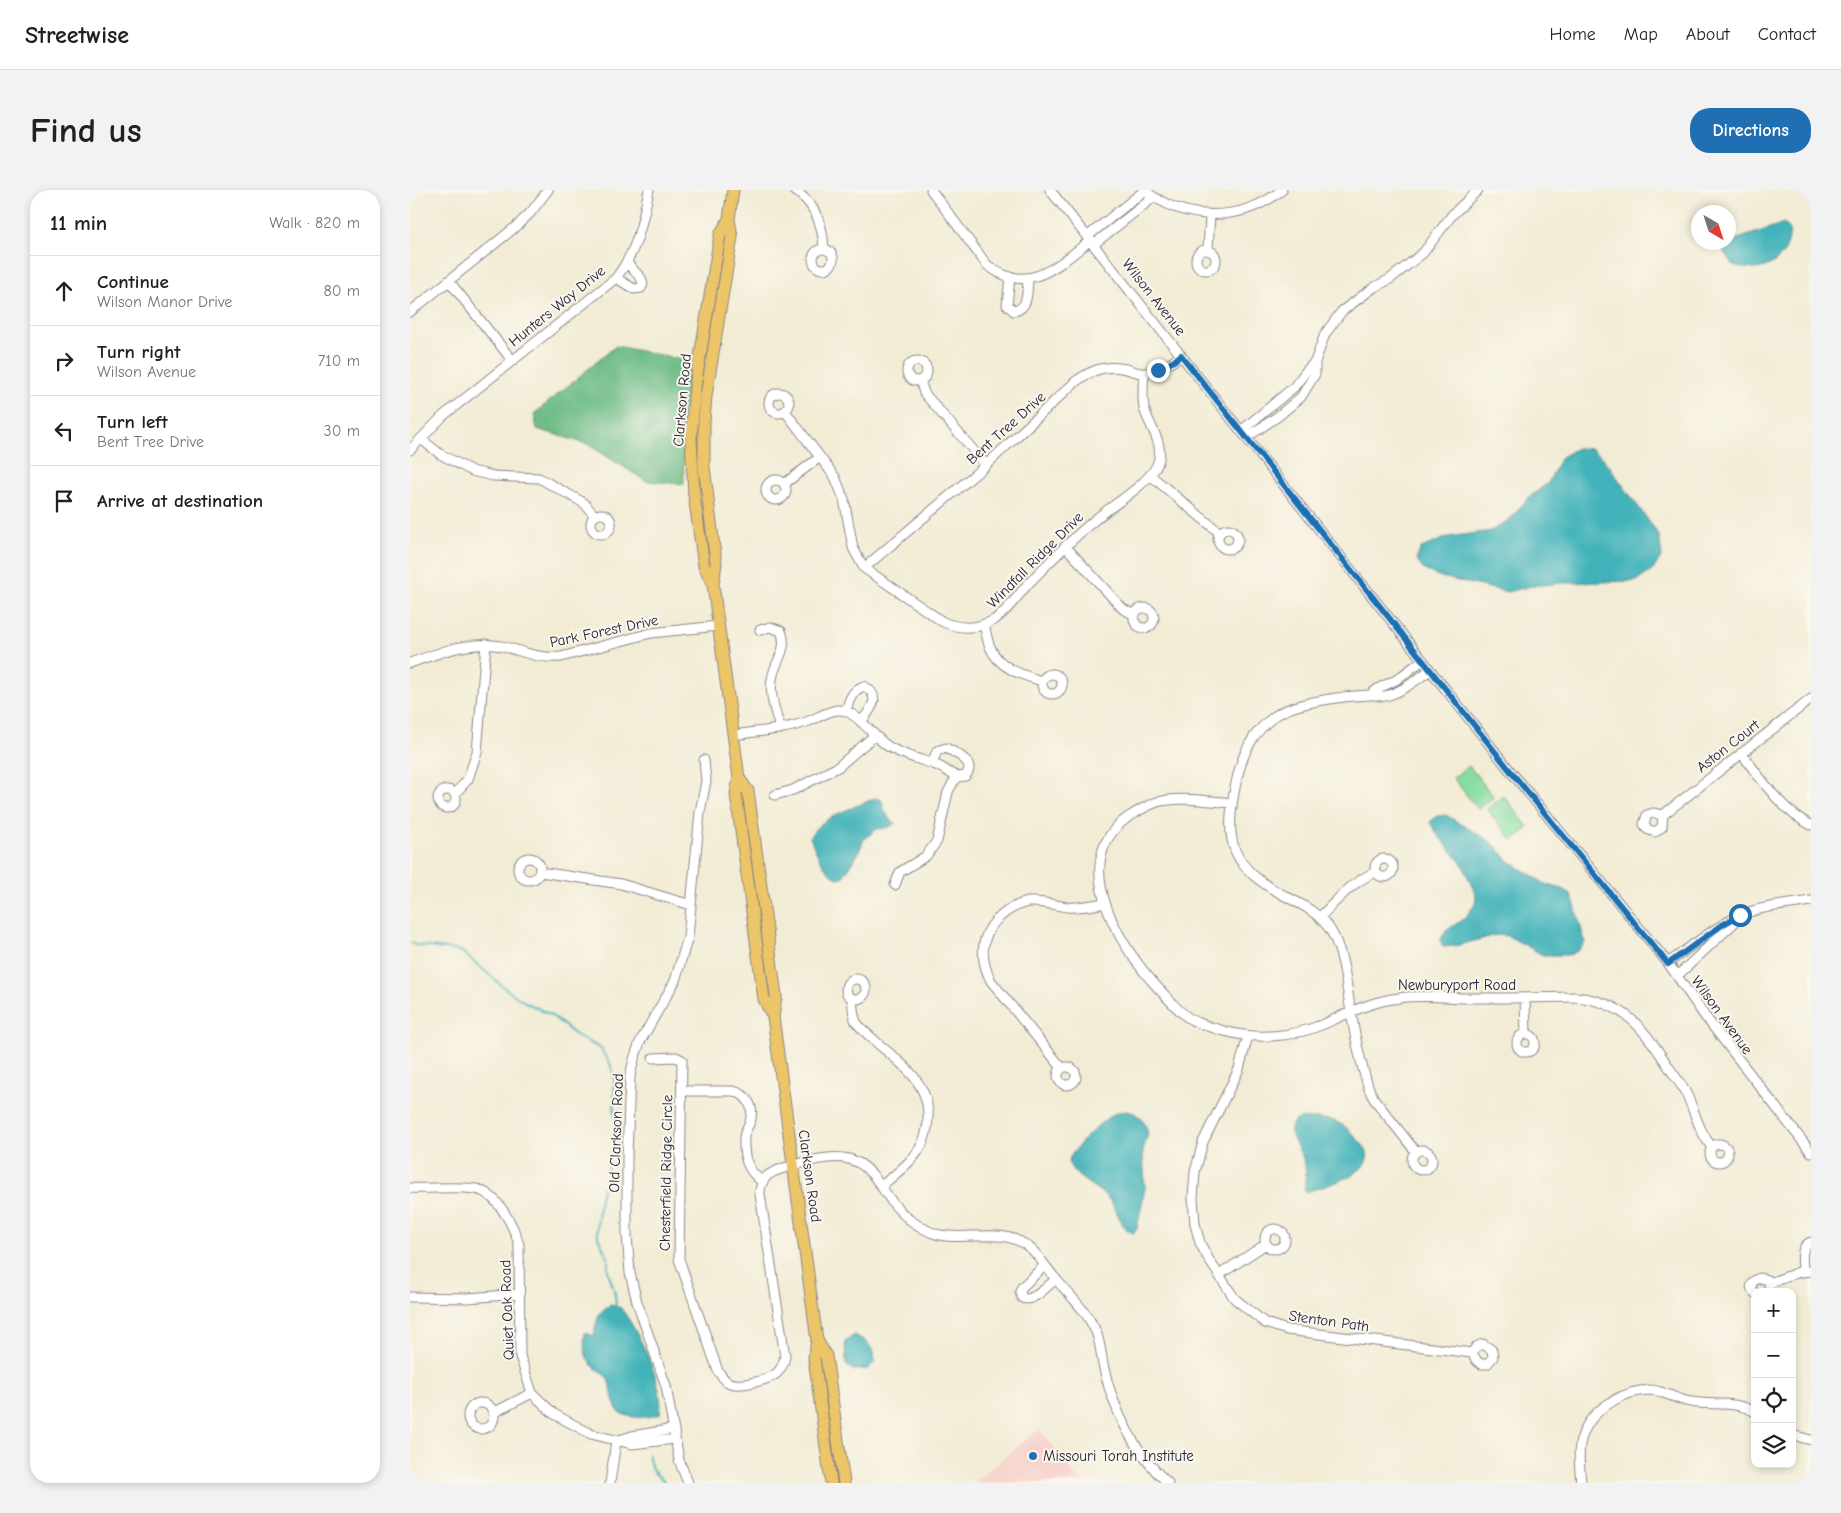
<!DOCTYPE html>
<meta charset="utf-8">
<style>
:root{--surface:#fff;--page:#f2f2f2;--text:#202124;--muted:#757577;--line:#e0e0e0;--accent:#1f6fb2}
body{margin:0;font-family:"Comic Neue",sans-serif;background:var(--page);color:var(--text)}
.controls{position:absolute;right:15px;bottom:15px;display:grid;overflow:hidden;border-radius:10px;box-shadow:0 2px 8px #0003}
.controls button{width:45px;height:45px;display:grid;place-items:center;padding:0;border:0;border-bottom:1px solid var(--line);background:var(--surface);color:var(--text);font:25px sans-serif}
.compass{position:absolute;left:1281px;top:15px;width:45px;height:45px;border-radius:50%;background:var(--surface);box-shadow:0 2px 8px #0003;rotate:141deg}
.stop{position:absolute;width:15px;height:15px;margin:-11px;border:4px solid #1f6fb2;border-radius:50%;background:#fff}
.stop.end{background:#1f6fb2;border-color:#fff;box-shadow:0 1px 5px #0008}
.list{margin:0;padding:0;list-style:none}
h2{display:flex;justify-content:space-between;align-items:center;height:65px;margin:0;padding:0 20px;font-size:21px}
h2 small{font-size:16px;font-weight:400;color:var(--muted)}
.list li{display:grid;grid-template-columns:32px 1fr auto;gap:15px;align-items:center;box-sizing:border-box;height:70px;padding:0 20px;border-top:1px solid var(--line)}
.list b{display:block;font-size:19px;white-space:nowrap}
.list p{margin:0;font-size:16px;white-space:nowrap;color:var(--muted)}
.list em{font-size:16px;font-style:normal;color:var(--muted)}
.icon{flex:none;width:28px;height:28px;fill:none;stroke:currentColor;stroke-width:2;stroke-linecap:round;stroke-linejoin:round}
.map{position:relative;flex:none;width:1401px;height:1293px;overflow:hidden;border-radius:20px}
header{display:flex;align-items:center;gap:30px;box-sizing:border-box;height:70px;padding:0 25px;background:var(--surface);border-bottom:1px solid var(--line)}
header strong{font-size:24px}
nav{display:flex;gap:28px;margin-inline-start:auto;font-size:18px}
.intro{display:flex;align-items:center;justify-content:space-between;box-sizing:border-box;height:120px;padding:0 30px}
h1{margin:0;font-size:35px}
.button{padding:12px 22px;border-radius:20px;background:var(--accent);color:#fff;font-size:18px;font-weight:700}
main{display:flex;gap:30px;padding:0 30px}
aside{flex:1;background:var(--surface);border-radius:20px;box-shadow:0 2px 8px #0003}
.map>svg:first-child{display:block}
.built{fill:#f7d0cb}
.green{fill:#87dda0;stroke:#54806e}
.forest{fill:#6dbc86;stroke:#486f60}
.water{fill:#43b3ba;stroke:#326a7a}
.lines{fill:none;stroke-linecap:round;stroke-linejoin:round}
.stream{stroke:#43b3ba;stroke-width:2}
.minor-casing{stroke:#8a8788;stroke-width:11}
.major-casing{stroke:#8a8788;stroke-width:13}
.minor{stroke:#fff;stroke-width:9}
.major{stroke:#edc569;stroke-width:11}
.route{stroke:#1f6fb2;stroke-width:6}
.poi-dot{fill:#1f6fb2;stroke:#fbf7ec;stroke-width:2}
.labels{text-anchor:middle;stroke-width:4;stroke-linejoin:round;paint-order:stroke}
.street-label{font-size:15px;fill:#22223b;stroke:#fbf7ec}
.poi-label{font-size:15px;fill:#22223b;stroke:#fbf7ec;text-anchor:start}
</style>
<header>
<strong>Streetwise</strong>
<nav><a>Home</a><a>Map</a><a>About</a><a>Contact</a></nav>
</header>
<div class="intro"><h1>Find us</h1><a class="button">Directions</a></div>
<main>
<aside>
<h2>11 min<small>Walk · 820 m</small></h2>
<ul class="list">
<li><svg class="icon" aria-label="ahead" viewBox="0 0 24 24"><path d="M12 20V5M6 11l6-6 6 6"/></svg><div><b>Continue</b><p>Wilson Manor Drive</p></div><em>80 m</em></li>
<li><svg class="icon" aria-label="right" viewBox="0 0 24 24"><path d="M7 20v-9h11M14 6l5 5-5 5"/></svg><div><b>Turn right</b><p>Wilson Avenue</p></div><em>710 m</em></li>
<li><svg class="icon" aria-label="left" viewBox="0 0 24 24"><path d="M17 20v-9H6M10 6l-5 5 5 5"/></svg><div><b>Turn left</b><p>Bent Tree Drive</p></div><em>30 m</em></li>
<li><svg class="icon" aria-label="arrive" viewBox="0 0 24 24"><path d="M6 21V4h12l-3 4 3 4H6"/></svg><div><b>Arrive at destination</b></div></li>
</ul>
</aside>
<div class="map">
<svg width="1401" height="1293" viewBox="0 0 1401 1293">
<rect width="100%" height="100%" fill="#fbf7ec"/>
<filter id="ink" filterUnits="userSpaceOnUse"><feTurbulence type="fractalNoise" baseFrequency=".02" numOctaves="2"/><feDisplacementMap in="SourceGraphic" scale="10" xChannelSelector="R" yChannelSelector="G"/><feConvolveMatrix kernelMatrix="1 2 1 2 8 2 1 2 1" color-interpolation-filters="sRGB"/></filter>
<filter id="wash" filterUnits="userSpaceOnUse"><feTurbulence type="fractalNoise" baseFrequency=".0096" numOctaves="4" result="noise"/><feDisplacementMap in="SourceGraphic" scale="20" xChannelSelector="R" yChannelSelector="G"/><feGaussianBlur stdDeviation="1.12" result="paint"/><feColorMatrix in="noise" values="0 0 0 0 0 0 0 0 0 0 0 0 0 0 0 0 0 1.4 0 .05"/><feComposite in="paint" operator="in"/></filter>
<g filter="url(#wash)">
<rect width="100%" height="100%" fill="#f2ecd5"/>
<path class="built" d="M629,1239l42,54h-108z"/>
<path class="green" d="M1059,576l25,31 -16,12 -25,-31z
M1094,606l25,32 -17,12 -25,-31z"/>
<path class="forest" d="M206,156l74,15 -7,59 1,64 -38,-3 -59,-37 -50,-15 -3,-15z"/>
<path class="water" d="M1374,33l5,5c3,21 -13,40 -35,41 -6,0 -13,-2 -20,-3l-13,-18 8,-6z
M1167,258l15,1 11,9 56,77 3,20 -9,15 -16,11 -73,2 -32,3 -25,6 -66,-15 -17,-7 -8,-10 5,-12 27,-11 43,-6 19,-12 18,-21 20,-15 13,-26z
M465,608l7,2c1,11 5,16 13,23l-5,4 -13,2 -13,10 -6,15 -16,24c-15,2 -27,-28 -32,-41 9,-20 46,-30 65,-39z
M1036,625l47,28 16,18 38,24 16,4 8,6 3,7 11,40 -6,8 -7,4 -5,1h-24l-35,-19 -11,-1 -42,11 -12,1 -3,-7 6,-9 20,-14 9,-14 1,-7 -13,-31 -27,-32 -6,-11 7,-6z
M717,921l7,2 7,5 5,8 2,8 -5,17 2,37 -8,41 -3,4c-13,-2 -16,-22 -23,-31 -12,-16 -37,-22 -43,-41 8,-15 32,-41 48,-48 3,-2 8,-1 11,-2z
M889,929c39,-1 42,0 67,30 11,26 -44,37 -60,43l-2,-2c1,-9 3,-19 0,-28 -3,-14 -25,-35 -5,-43z
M201,1115l10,3c17,23 45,78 39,106 -12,4 -29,5 -40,-1 -9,-10 -7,-22 -12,-33 -3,-7 -10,-9 -15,-14 -9,-8 -10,-22 -8,-34l9,4c2,-13 3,-26 17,-31z
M444,1145c15,7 18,10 21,27l-7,7 -15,1 -7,-5 -1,-23z"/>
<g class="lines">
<path class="stream" d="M0,752l5,3 46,6 45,38 17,12 28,14 26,21 23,12 10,15 4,14v32l5,29 -7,11 -2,8 -3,18 -7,23 -3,29 1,10 10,21v13l7,23 1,14
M238,1264l4,16 13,13"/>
</g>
</g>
<g filter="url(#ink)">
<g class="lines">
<g class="minor-casing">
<path id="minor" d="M384,0c21,13 29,35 30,59
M521,0l56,75c41,32 71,0 104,-25
M640,0l458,578 160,195 36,52 107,137
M734,0c42,32 96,33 138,0
M678,46l57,-46
M684,54l60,-47
M403 69a10 10 0 1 1 20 0a10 10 0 1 1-20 0Z
M798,59l2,-34
M786 70a10 10 0 1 1 20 0a10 10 0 1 1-20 0Z
M600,87l-3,28 7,6c15,-2 13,-21 14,-32
M206,88l18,11 7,-1 2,-4 -2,-6 -14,-15
M39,91l63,79
M0,122l108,-87 13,-13 17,-22
M497 181a10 10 0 1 1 20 0a10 10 0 1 1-20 0Z
M510,190l4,13 62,72
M359 213a10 10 0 1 1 20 0a10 10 0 1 1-20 0Z
M375,221l50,66 9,22 9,49 11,20 79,54c17,7 35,7 51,-2 14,-9 23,-24 34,-36 22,-23 45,-46 69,-66 16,-13 51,-34 60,-53 9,-21 -8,-38 -13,-57 -2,-11 -1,-23 0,-35
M831,241l53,-44 13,-17 8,-8
M837,247l30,-20 24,-20 14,-23v-12l10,-28 17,-23 31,-23 17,-9 33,-26 29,-38 26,-25
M11,249l19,15 32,17 21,5 46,2 45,25 11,13
M0,260l33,-34 173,-138c23,-31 25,-52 33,-88
M740,285l70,58
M356 300a10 10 0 1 1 20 0a10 10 0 1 1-20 0Z
M374,294l36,-27
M181 334a10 10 0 1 1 20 0a10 10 0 1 1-20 0Z
M808 349a10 10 0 1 1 20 0a10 10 0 1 1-20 0Z
M656,357l57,62 12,6
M454,378l122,-103 89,-83c18,-13 30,-17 52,-13 6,2 13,5 19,4 13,-2 26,-10 35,-18
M724 428a10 10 0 1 1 20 0a10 10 0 1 1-20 0Z
M574,434c2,8 3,16 6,23 9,22 33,28 52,34
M350,440l10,-3 11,4c8,19 -6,29 -9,48 -3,16 4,34 8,50
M0,473c29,-10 59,-23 91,-17 22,5 36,13 60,11l90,-24 67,-7
M632 494a10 10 0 1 1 20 0a10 10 0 1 1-20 0Z
M961,504l8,-6 17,-8 27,-20
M436,521c3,-11 6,-21 18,-25 19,11 6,24 -3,36
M324,545c24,-4 52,-5 75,-14 11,-4 24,-14 36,-10 13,3 31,28 44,36 15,9 31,12 47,18 8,3 15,10 23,12l6,-1c13,-13 -9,-23 -19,-28l-9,3 -5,12
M1331,563c20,25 40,58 70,72
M28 609a9 9 0 1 1 18 0a9 9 0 1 1-18 0Z
M45,604l13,-15 9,-27 9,-108
M365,605l18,-5 45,-23 36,-31
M822,613c-24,-2 -52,-7 -75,-1 -11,4 -21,10 -30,16 -61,44 -6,131 32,171 10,10 20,24 33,31 10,5 22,8 32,11 33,9 69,6 100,-7 24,-11 48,-23 75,-26 21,-3 43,-1 64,0 38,0 76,0 113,-1 48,5 68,31 92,69 6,9 14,19 19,29 8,17 12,37 25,52
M1243,623l10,2 -1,12 -7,5 -8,-3 -3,-5 3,-9z
M1253,625l148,-116
M108 679a11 11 0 1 1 22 0a11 11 0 1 1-22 0Z
M965 678a9 9 0 1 1 18 0a9 9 0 1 1-18 0Z
M130,682l81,12 70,21
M485,695l5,-13 26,-16 11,-15 11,-49 8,-15
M910,727c17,-17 33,-36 56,-45
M1258,773c23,-16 45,-35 71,-47 22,-10 48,-11 72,-15
M1267,786l58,-54
M436 799a10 10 0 1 1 20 0a10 10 0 1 1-20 0Z
M1115,808l1,36
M442,809c1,8 1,16 4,23 5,7 13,13 19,19 24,21 51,38 53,71 2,38 -21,53 -47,74
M1107 853a9 9 0 1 1 18 0a9 9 0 1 1-18 0Z
M838,846l-9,33 -36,73 -8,30 -2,26 2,26 5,19 9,17 26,39 30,24 22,7 185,23
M243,868l23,-1 6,3 -3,199 39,112c3,4 6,9 10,11 10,6 41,-2 49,-9 5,-5 7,-10 8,-17l-25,-162c0,-7 1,-12 6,-17 7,-8 43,-16 54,-18 57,-11 55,35 90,61 9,6 19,13 30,15 30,6 66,-9 91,14 9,8 16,20 24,29 15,18 32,33 41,54 5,12 5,25 8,37 10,42 31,85 64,114
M648 886a9 9 0 1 1 18 0a9 9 0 1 1-18 0Z
M652,878l-71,-87c-12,-23 -11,-48 10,-65 8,-7 17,-12 27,-14 14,-1 26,3 39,5 12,1 26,-2 38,-4
M272,901h51c15,3 23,18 16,33 -2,4 -5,9 -5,14 -1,19 3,33 19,44
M1300 963a9 9 0 1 1 18 0a9 9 0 1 1-18 0Z
M1002 970a10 10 0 1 1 20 0a10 10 0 1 1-20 0Z
M1006,962l-42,-53 -5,-10c-8,-24 -14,-52 -18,-77 -5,-27 -6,-56 -20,-81 -11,-17 -26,-25 -44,-34 -56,-29 -64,-54 -51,-114 6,-28 15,-50 39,-67 19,-14 70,-20 95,-21 5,-1 9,2 15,1 17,-4 31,-16 45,-26
M0,998c22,1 44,-2 66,1 21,4 38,37 43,56l1,111 12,37 22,21 37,20 41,10 43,-5
M855 1049a10 10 0 1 1 20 0a10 10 0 1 1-20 0Z
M635,1075l-23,22 -2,5 2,6c11,5 25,-12 34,-19
M1393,1082c0,-11 -4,-26 8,-30
M809,1085l47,-31
M1360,1093l29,-11 12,-1
M1345,1103c-7,-6 -3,-13 5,-15l8,2 2,3 -2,9
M0,1107l58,1 51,-4
M1073,1154l9,6 1,7 -6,7h-6l-4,-3 -5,-8 4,-6z
M58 1226a13 13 0 1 1 26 0a13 13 0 1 1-26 0Z
M83,1223l39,-20
M1382,1245l19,5
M206,1251l16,-5 42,-7
M200,1293l6,-42
M278,1293l-9,-23 -13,-74 -29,-84 -7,-29 -3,-38v-78l3,-81 4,-17 6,-17 35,-61 13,-44 12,-125 6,-31 -2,-21
M1171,1293c-1,-15 -4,-32 1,-46 8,-27 41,-47 69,-47 14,1 26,10 40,12 22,4 44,-2 64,10"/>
</g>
<g class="major-casing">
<path id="major" d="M319,29l3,18 -26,159 -2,26v45l12,96 -3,22 26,193 -3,16 28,205 9,18
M303,395l-9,-19 -10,-71 -3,-57 4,-51 25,-152 9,-16 4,-29
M329,588l9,13 28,205 -3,21 44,323 -3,18 17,125
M407,1150l9,16 18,127"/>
</g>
<use href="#minor" class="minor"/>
<use href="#major" class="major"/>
</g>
</g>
<g class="lines" filter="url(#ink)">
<path class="route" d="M748,180l16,-9 7,-6 327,413 160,196 54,-39 18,-10"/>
</g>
<circle class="poi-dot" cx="623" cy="1266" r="5"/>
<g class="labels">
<g class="street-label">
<text transform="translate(744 107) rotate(52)" y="5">Wilson Avenue</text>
<text transform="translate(147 116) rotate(-39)" y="5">Hunters Way Drive</text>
<text transform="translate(272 210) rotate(-85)" y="5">Clarkson Road</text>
<text transform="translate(596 238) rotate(-42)" y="5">Bent Tree Drive</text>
<text transform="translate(625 370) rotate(-45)" y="5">Windfall Ridge Drive</text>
<text transform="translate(194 441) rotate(-12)" y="5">Park Forest Drive</text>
<text transform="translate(1318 556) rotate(-38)" y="5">Aston Court</text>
<text x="1047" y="800">Newburyport Road</text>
<text transform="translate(1312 825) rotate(54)" y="5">Wilson Avenue</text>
<text transform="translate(206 943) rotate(-88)" y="5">Old Clarkson Road</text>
<text transform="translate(256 983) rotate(-89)" y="5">Chesterfield Ridge Circle</text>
<text transform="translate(400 986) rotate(82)" y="5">Clarkson Road</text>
<text transform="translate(97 1120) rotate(-92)" y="5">Quiet Oak Road</text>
<text transform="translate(919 1131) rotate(8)" y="5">Stenton Path</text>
</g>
<g class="poi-label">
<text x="633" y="1271">Missouri Torah Institute</text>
</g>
</g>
</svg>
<div class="controls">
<button>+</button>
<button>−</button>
<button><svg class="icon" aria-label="locate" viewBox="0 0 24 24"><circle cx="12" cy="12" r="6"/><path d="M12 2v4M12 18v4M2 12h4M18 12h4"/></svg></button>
<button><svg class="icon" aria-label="layers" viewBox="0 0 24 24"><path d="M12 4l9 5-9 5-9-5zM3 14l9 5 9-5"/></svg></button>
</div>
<svg class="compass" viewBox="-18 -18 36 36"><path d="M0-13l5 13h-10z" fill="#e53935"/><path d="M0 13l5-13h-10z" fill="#757577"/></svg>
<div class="stop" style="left:1330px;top:725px"></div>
<div class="stop end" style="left:748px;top:180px"></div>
</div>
</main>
